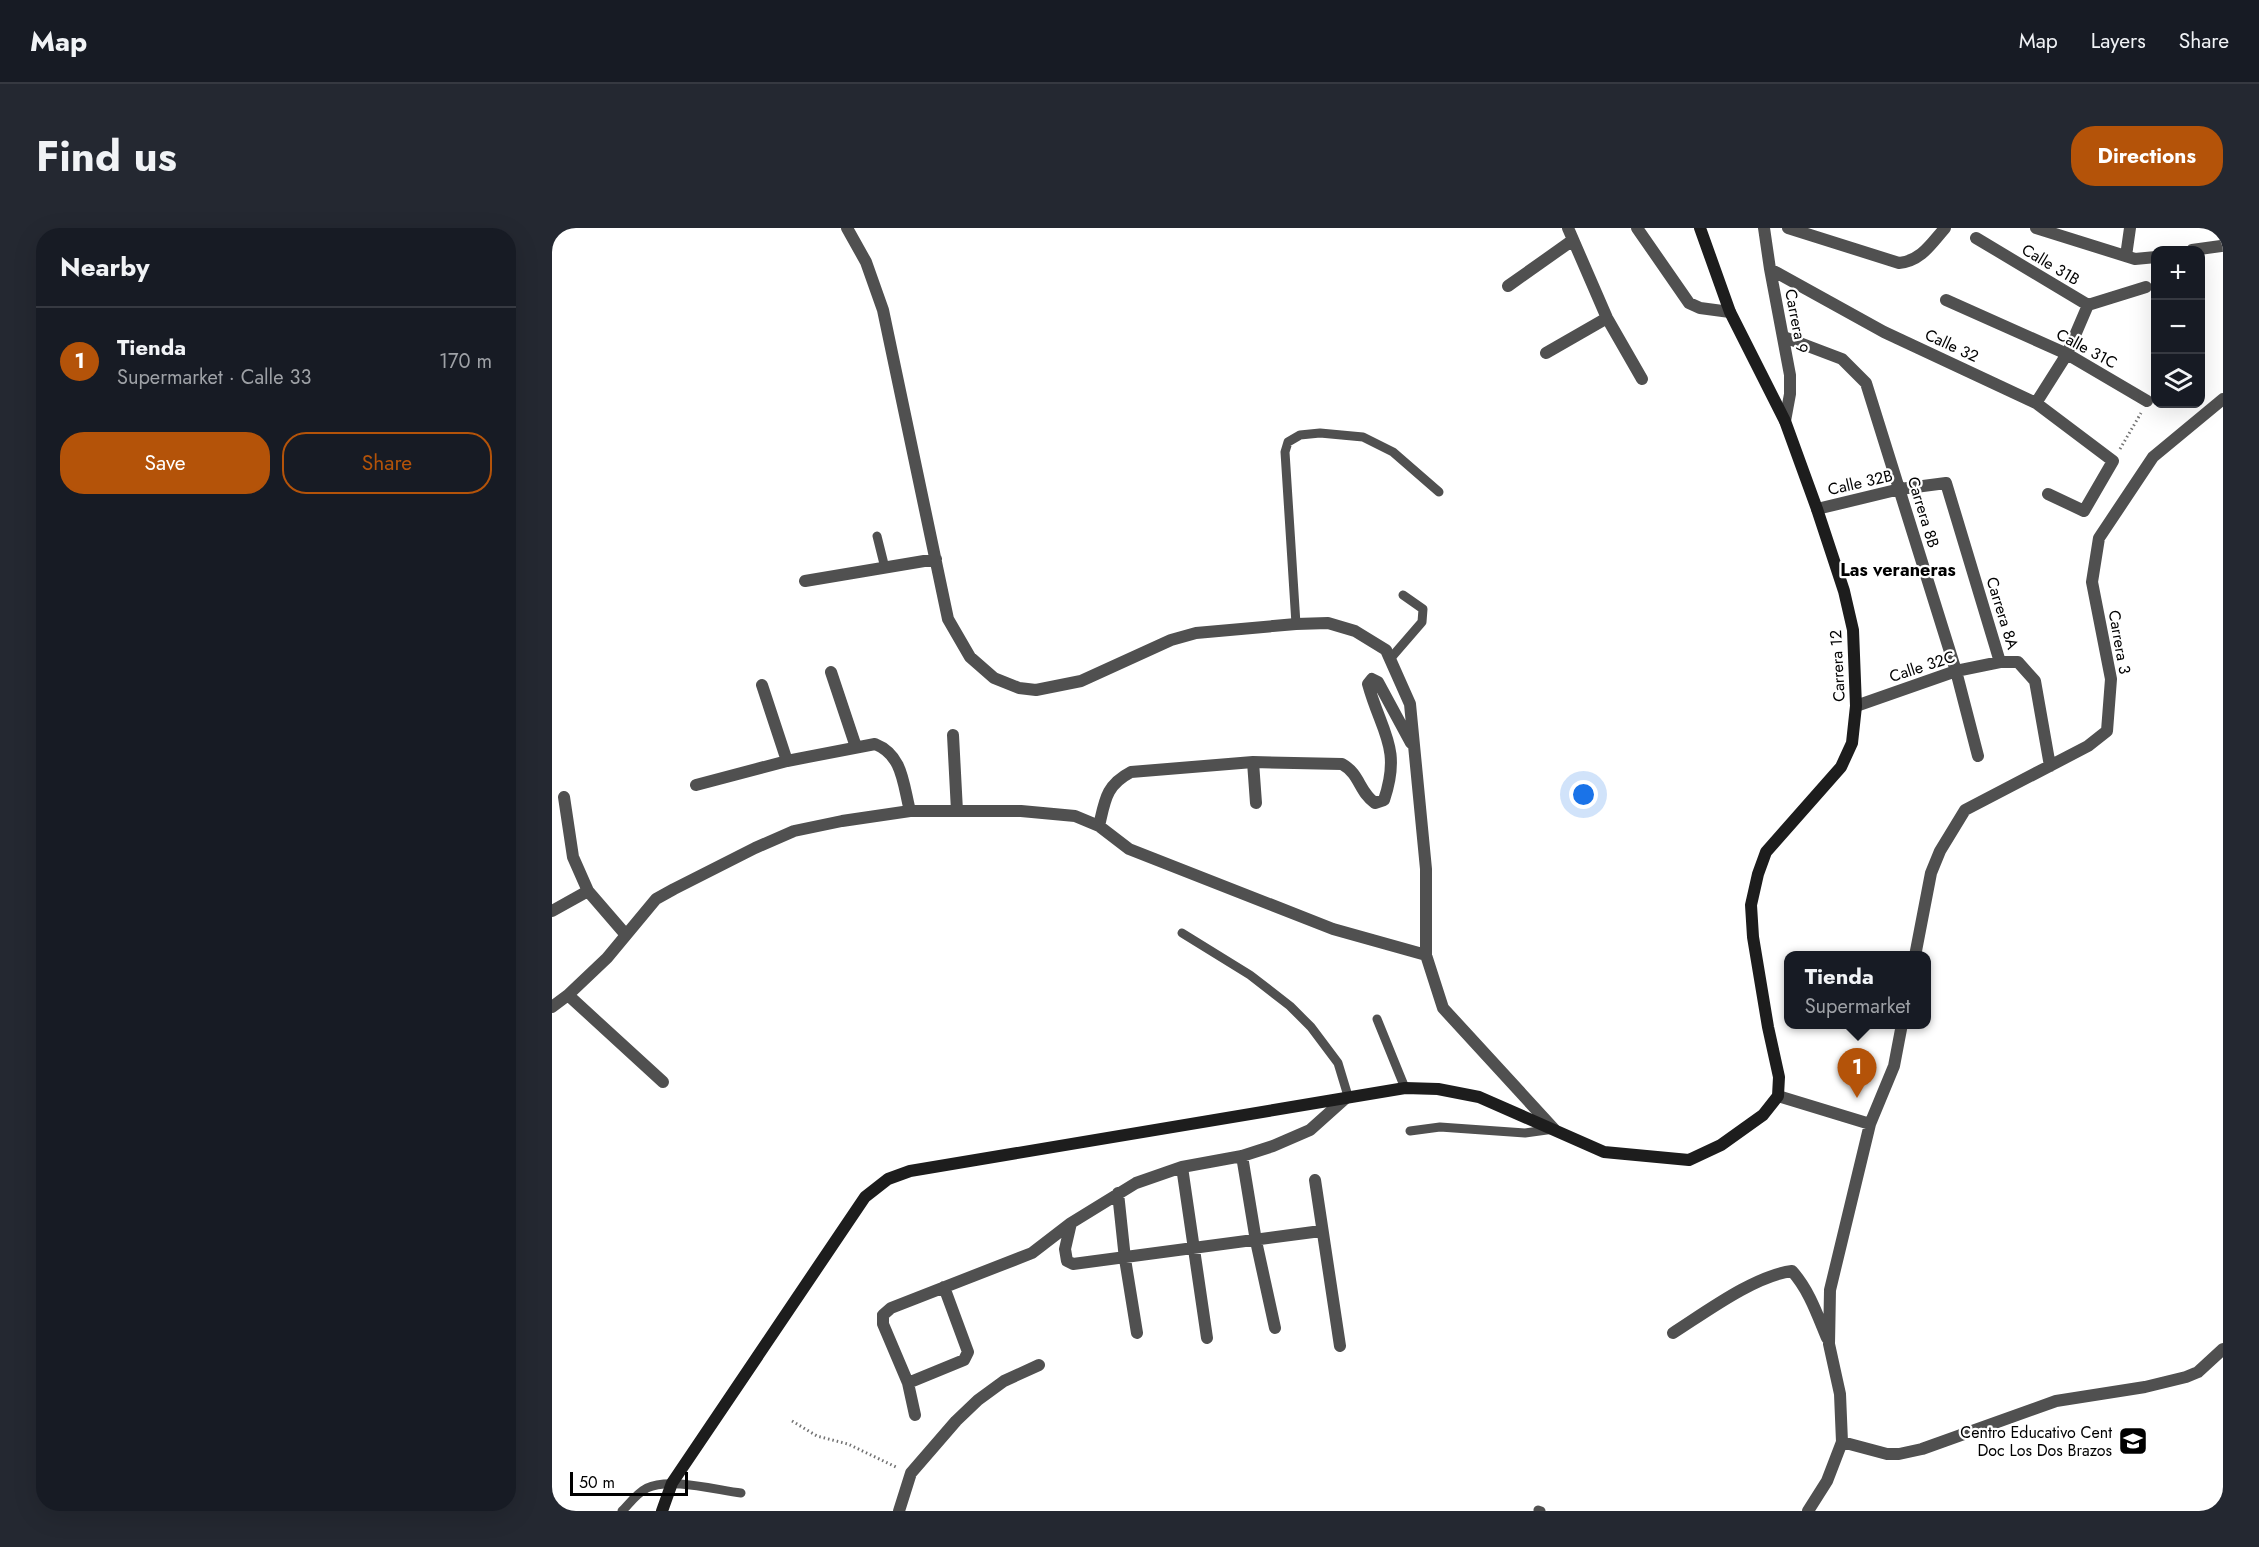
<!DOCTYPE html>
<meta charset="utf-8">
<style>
:root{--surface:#171b24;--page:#242831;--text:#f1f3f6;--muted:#9ea1a6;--line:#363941;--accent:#b45309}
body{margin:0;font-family:Jost,sans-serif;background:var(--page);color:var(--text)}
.controls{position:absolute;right:18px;top:18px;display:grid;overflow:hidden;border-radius:12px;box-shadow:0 6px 24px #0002}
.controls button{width:54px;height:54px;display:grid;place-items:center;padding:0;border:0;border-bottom:2px solid var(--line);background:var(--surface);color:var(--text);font:30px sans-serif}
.scale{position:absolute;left:18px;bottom:15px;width:118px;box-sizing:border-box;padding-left:6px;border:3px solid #000;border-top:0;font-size:16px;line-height:21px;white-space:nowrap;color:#000;-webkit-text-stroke:4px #fff;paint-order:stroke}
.you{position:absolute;left:1032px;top:567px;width:21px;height:21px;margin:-15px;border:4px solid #fff;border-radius:50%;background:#1a73e8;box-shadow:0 0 0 9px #1a73e833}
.badge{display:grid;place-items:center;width:39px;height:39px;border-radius:50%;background:var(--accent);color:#fff;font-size:20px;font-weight:700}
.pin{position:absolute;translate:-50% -50px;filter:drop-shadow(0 2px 3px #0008)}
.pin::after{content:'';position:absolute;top:32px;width:21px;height:18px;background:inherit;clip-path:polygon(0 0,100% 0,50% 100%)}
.popup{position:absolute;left:1232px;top:723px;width:147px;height:78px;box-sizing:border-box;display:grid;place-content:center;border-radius:12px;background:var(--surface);filter:drop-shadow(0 2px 4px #0005);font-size:20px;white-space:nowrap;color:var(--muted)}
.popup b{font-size:22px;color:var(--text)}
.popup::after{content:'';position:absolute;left:50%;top:100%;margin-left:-12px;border:12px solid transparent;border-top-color:var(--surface)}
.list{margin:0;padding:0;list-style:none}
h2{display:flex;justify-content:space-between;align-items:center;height:78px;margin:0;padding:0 24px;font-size:26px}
h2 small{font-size:20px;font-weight:400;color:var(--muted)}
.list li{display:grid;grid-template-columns:39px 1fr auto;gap:18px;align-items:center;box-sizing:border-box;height:108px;padding:0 24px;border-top:2px solid var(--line)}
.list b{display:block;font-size:22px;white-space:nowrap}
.list p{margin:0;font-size:20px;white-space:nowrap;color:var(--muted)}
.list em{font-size:20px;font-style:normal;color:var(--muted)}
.actions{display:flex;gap:12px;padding:18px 24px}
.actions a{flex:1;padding:14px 0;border:2px solid var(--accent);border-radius:24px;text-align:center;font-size:21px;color:var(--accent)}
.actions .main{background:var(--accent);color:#fff}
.icon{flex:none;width:33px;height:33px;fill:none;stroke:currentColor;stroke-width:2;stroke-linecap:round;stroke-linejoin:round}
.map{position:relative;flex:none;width:1671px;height:1283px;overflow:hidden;border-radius:24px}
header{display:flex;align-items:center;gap:36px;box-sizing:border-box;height:84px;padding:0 30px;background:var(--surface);border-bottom:2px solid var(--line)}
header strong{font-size:28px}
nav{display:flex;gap:33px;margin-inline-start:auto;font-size:21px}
.intro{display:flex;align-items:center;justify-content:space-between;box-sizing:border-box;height:144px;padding:0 36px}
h1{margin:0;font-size:42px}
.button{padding:15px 27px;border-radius:24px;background:var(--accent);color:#fff;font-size:21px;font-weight:700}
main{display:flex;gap:36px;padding:0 36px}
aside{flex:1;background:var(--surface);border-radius:24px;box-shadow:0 6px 24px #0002}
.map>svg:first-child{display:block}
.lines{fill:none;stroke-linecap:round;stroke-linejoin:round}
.path{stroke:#727272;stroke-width:3;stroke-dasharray:1.5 3;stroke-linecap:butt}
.lane{stroke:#505050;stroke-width:9}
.street{stroke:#505050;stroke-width:12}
.secondary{stroke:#1d1d1d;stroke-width:12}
.labels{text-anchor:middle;stroke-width:4.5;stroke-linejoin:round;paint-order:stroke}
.street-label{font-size:16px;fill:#000;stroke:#fff}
.poi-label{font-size:16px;fill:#000;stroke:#fff;text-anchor:end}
.neighbourhood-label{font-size:18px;font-weight:bold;fill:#000;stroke:#fff}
</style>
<header>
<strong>Map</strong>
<nav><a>Map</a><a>Layers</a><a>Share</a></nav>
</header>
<div class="intro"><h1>Find us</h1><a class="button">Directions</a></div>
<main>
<aside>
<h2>Nearby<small></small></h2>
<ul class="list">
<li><span class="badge">1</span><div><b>Tienda</b><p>Supermarket · Calle 33</p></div><em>170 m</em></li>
</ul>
<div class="actions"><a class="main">Save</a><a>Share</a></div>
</aside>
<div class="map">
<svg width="1671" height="1283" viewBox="0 0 1671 1283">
<rect width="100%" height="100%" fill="#fff"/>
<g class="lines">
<path class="path" d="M1568,221l21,-36
M240,1193l25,15 31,8 50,24"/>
<path class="lane" d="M325,308l8,32
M744,396l-11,-172 3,-10 12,-7 20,-2 43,4 30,15 46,40
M838,431l32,-37 1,-13 -20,-14
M630,705l68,42 40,31 21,21 27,36 10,33
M825,791l28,69
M858,903l30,-4 85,6 29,-4
M986,1282l3,1
M70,1283c7,-7 15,-18 25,-23 22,-11 69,2 94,5"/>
<path class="street" d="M295,0l19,34 17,48 65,309 22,38 24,21 25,10 17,2 45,-9 90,-41 25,-7 100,-9 32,-1 27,8 31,19 24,54 16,165v86l17,53 111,121
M1016,0l39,90 35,61
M1085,0l52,75 11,5 30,4
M1212,0l6,41 20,106v19l-5,27
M1236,0l111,35c22,-2 32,-19 46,-35
M1484,0l99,31 21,-2
M1424,10l112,67 58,-18
M1640,22l29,-4
M1574,28l4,-28
M1218,41l114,63 152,71 77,58 -29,50 -36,-17
M956,58l65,-46
M1394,72l121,54 80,47
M1232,109l58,22 24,24 90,288 22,85
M994,125l61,-35
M1484,175l31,-49 21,-49
M1265,281l83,-20 46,-6 54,179h18l17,19 15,85
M253,353l131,-22
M279,444l25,75
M210,457l25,76
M1304,478l100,-35 44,-9
M401,507l4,76
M701,534l3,41
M144,557l91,-24 88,-17c28,11 28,40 35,67
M12,569l9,60 15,34 38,44
M547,598c6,-26 7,-41 32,-54l122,-10 89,2c18,10 17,28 33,39l9,-3c18,-53 -3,-68 -16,-116l4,-5 6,3 33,61
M0,683l36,-20
M1363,728l16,-83 9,-22 25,-41 123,-64 19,-15 4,-52 -19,-97 7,-44 54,-81 70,-58
M16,767l95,87
M0,779l16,-12 39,-37 49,-59 18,-10 81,-41 39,-17 48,-10 68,-10h111l54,5 24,10 30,23 204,80 93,26
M1226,868l92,28
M690,928l14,85 19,87
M630,939l25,171
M763,952l25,166
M566,965l7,66 12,74
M519,995l-6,26 2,12 6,3 248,-33
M1121,1105c33,-21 81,-57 119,-62 17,19 25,43 35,67
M356,1155l56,-23 4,-8 -24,-65
M363,1187l-7,-32 -25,-59v-9l8,-7 141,-55 39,-30 65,-40 46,-16 60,-11 31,-10 37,-16 38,-34
M1290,1214l45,12h12l23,-5 134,-48 89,-14 41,-10 12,-5 25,-23
M347,1283l12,-38 45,-52 22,-21 26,-19 35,-16
M1256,1283l19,-30 15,-39 -2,-48 -11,-50 1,-54 40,-166 24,-58 8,-42"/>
<path class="secondary" d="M110,1283l10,-28 193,-286 23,-18 22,-8 495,-83 33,1 41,8 125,55 85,8 32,-15 42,-30 15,-19 1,-19 -11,-50 -15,-90 -2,-32 7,-31 8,-22 75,-85 11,-24 4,-37 -3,-76 -9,-39 -27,-82 -32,-88 -55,-109 -30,-84"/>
</g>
<defs>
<g id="school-square" transform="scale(1.5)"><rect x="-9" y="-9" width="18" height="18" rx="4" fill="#000" stroke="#fff"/><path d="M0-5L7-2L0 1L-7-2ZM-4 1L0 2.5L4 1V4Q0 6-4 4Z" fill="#fff"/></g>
</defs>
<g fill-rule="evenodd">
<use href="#school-square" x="1581" y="1213"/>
</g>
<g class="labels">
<g class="street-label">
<text transform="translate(1499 36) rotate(31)" y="6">Calle 31B</text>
<text transform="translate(1245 93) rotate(79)" y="6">Carrera 9</text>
<text transform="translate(1400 117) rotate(25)" y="6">Calle 32</text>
<text transform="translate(1535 120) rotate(28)" y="6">Calle 31C</text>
<text transform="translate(1308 254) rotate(-13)" y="6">Calle 32B</text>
<text transform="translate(1372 284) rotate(73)" y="6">Carrera 8B</text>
<text transform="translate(1451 385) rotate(73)" y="6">Carrera 8A</text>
<text transform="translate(1568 414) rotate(80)" y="6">Carrera 3</text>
<text transform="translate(1285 438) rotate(-93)" y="6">Carrera 12</text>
<text transform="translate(1370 438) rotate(-18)" y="6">Calle 32C</text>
</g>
<g class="poi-label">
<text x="1560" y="1210">Centro Educativo Cent<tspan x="1560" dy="18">Doc Los Dos Brazos</tspan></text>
</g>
<g class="neighbourhood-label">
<text x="1346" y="348">Las veraneras</text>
</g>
</g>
</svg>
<div class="controls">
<button>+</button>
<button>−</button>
<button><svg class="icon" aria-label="layers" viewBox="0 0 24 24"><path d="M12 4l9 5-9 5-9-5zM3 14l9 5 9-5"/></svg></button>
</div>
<div class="scale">50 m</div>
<div class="you"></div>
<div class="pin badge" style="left:1305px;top:870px">1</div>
<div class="popup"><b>Tienda</b>Supermarket</div>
</div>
</main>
